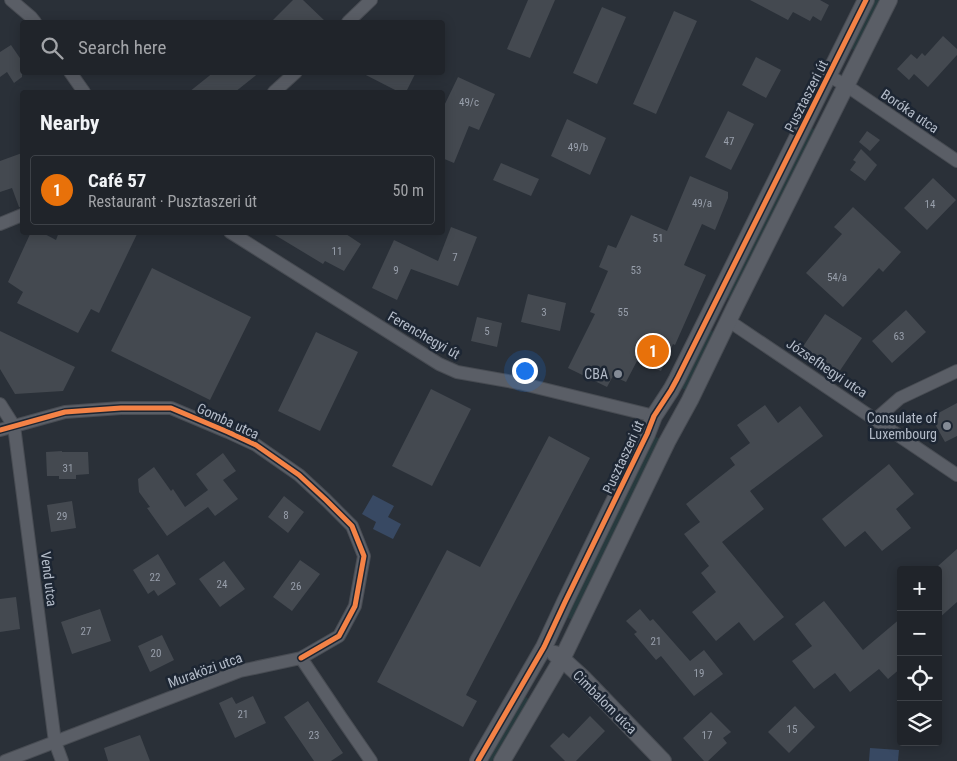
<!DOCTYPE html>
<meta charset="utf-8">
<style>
:root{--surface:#20242a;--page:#282c32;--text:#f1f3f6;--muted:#a2a4a8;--line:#3d4147;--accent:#bca0f2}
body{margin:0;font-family:"Roboto Condensed",sans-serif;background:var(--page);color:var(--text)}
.controls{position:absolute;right:15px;bottom:15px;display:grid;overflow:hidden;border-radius:5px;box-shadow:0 2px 12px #0003}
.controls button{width:45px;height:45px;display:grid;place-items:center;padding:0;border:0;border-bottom:1px solid var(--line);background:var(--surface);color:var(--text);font:25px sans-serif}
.you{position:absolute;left:524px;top:370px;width:18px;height:18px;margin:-12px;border:4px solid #fff;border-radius:50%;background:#1a73e8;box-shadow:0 0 0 8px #1a73e833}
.badge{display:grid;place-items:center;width:32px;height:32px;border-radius:50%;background:var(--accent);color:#fff;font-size:16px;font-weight:700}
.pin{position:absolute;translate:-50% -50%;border:2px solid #fff;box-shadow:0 1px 5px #0006}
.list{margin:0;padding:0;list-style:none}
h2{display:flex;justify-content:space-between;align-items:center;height:65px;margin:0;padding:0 20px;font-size:21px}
h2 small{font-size:16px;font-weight:400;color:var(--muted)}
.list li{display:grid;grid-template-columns:32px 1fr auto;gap:15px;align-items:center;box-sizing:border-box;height:70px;margin:0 10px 10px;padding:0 10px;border:1px solid var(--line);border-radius:5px}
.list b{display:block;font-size:19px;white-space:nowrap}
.list p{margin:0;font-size:16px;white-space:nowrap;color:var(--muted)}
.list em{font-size:16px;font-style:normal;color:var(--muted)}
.icon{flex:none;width:28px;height:28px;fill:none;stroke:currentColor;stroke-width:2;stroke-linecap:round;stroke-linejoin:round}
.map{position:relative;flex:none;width:957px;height:761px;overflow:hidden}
.search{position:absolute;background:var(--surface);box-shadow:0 2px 12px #0003;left:20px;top:20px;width:425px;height:55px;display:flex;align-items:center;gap:12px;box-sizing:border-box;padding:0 18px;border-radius:5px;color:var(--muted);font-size:19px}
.panel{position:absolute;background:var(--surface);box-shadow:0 2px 12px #0003;left:20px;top:90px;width:425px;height:145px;border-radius:5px}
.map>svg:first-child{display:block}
.green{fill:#273a3e}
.water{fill:#384963}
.building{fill:#444950}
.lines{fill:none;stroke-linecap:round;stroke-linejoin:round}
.minor-casing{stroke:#484c53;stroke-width:14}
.tertiary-casing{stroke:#484c53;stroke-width:18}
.minor{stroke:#5a5e66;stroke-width:12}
.tertiary{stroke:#5a5e66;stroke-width:16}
.cycleway-casing{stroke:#1d2633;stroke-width:8}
.cycleway{stroke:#f48246;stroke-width:5}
.poi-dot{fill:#848b96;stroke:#1d2633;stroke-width:2}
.labels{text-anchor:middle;stroke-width:5;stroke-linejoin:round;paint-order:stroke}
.number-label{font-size:11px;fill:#989fab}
.street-label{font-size:14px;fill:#b4bcc9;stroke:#1d2633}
.poi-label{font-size:14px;fill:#b4bcc9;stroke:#1d2633;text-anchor:end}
</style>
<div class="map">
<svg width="957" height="761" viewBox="0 0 957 761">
<rect width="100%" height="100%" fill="#2a3038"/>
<path class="green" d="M872,0h12l-26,52 -10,-5z
M807,125l12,7 -86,170 -9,-7z
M709,329l6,4 -30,57 -7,-4z
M653,436l8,3 -89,181 -9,-5z
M523,695l7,5 -36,61h-9z"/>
<path class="water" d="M373,495l21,11 -6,11 13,7 -8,15 -20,-10 3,-7 -14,-8z
M870,748l29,2 -1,11h-29z"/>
<path class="building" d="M293,0h10l23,22h-55z
M528,0h27l-25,58 -23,-9z
M750,0h70l9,5 -8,16 -8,-5 -3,5 -17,-9 -5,8z
M602,7l24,10 -29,67 -24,-11z
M674,11l23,10 -41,93 -23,-10z
M943,36l14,13v6l-29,32 -14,-13 -5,6 -12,-11 14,-15 6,5 5,-6 3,3z
M11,45l11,16v16l-8,6 -7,-11 -7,5v-25z
M756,57l25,13 -15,28 -24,-13z
M214,72h46l-25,20h-46z
M360,72h56l-10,20h-7z
M458,77l37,17 -16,36 -10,-4 -15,37 -12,-5v-48z
M728,111l26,13 -23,46 -26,-13z
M567,119l39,19 -16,37 -39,-19z
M867,131l13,9 -10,11 -11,-9z
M861,149l16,16 -12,16 -15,-11 6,-8 -3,-2z
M22,153v54h-3l-7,-19 -12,4v-31z
M501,163l38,16 -8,17 -38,-16z
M690,176l38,16v6l-13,32 -13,-6 -18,41 22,10 -31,70 -2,-1 -12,27 -24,-10 -11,21 -13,-6 -6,11 -39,-19 27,-54 -5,-2 18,-41 -9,-4 9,-22 8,3 15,-33 36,16z
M933,178l23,22 -29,30 -23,-22z
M853,207l48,45 -18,20 -4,-4 -36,39 -37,-34 36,-39 -8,-7z
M451,227l26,10 -19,49 -47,-17 -14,31 -25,-12 22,-48 44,21z
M31,232h10l15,8 3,-8h79l-39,81 -8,-4 -13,24 -61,-30 6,-11 -15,-10z
M270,232h73l18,12 -17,27 -19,-10 -2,3z
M152,268l99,49 -41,83 -99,-49z
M528,294l38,9 -6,28 -39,-9z
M906,310l20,22 -34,31 -20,-22z
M825,314l37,24 -23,34 -37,-24z
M477,317l25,6 -5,24 -26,-6z
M0,331l75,36 -12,24 -48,3 -15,-25z
M316,332l42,20 -38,79 -42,-20z
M431,389l40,20 -39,77 -40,-20z
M957,403v33l-12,6 -14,-25z
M765,405l13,18 22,-17 23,30 -73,55 14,18 -42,33 62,75 -30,24 -15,-19 -23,19 -24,-29 24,-20 -15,-19 8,-7 -25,-32 16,-12 -14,-18 49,-39 -5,-7 20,-15 -13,-18z
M549,436l41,22 -124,237 11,6 -14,26 -86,-45 70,-132 33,17z
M62,451v1h26l1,22 -13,1v4h-17v-3h-12l-1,-24z
M223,453l13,18 -13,9 15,19 -23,17 -7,-9 -41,29 -20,-28 3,-1 -11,-15 -1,-13 16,-12 17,24 2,-2 12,18 23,-17 -12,-16z
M889,464l25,30 -18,15 15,19 -29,23 -17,-20 -20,16 -23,-28z
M284,496l20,16 -16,21 -20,-16z
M72,501l4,27 -25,4 -4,-27z
M957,549v53l-19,17v-53z
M158,554l18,30 -18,12 -4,-6 -6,4 -15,-24z
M300,560l20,14 -28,37 -19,-14z
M224,561l21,28 -25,18 -21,-28z
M16,597l4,32 -20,3v-33z
M824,601l39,49 38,-32v50l-13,11 -9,-10 -29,23 -15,-19 -21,16 -22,-28 20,-15 -17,-22z
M100,609l11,32 -39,13 -11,-32z
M640,609l10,12 3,-2 37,42 14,-11 19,24 -29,22 -33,-40 -5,4 -22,-26 3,-2 -11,-11z
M162,635l12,25 -24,12 -12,-26z
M253,696l13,27 -31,15 -16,-35 13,-6 4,7z
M308,701l35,52 -12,8h-17l-30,-44z
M795,706l20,21 -26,26 -21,-21z
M711,712l20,20 -8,6 4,5 -19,18h-4l-21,-23z
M590,716l15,15 -29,30h-11l-15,-15 13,-13 6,5z
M140,735l10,26h-42l-4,-13z"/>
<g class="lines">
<g class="minor-casing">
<path id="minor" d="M11,0l20,17 4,5
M348,22l23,-22
M70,72l14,20
M829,76l18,10 110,75
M274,92l22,-20
M0,224l22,-9
M230,232l209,132 18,8 62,11 135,33
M729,321l228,154
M0,404l14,22 41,316 7,19
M876,419l24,-21 57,-27
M0,430l65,-18 56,-4h50l57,24 28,13 43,30 27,25 26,26 12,30 -9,50 -16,30 -38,22
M5,761l235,-90 61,-13 41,61 29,42"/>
</g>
<g class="tertiary-casing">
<path id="tertiary" d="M555,654l7,5 22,20 79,82
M478,761l66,-114 21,-45 82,-168 7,-18 17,-26 6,-11 189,-379
M502,761l60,-102 105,-217 23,-42 45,-93 154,-307"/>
</g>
<use href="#minor" class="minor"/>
<use href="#tertiary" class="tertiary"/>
<g class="cycleway-casing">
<path id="cycleway" d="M0,430l65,-18 56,-4h50l57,24 28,13 43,30 27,25 26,26 12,30 -9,50 -16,30 -38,22
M478,761l66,-114 21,-45 82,-168 7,-18 17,-26 6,-11 189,-379"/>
</g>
<use href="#cycleway" class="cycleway"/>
</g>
<g class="poi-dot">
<circle cx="618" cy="374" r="5"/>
<circle cx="947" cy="426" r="5"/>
</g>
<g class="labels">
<g class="number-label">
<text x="469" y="106">49/c</text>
<text x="729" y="145">47</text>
<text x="578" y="151">49/b</text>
<text x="702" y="207">49/a</text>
<text x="930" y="208">14</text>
<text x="658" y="242">51</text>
<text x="337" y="255">11</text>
<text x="455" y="261">7</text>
<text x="396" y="274">9</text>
<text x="636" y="274">53</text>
<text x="837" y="281">54/a</text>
<text x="544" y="316">3</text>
<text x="623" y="316">55</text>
<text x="487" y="335">5</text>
<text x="899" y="340">63</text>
<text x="68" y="472">31</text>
<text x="286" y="519">8</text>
<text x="62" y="520">29</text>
<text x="155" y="581">22</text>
<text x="222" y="588">24</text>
<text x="296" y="590">26</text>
<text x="86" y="635">27</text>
<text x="656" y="645">21</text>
<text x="156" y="657">20</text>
<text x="699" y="677">19</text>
<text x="243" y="718">21</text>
<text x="792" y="733">15</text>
<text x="314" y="739">23</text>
<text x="707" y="739">17</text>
</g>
<g class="street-label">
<text transform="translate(806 96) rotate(-63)" y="5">Pusztaszeri út</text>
<text transform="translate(910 111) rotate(34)" y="5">Boróka utca</text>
<text transform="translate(424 335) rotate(30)" y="5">Ferenchegyi út</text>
<text transform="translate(827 368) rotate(34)" y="5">Józsefhegyi utca</text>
<text transform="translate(228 421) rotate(25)" y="5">Gomba utca</text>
<text transform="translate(623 457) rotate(-65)" y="5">Pusztaszeri út</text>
<text transform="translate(49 579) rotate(83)" y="5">Vend utca</text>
<text transform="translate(205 670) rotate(-20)" y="5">Muraközi utca</text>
<text transform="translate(605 702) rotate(45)" y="5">Cimbalom utca</text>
</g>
<g class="poi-label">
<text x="608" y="379">CBA</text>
<text x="937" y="423">Consulate of<tspan x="937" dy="16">Luxembourg</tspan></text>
</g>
</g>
</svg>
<div class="controls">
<button>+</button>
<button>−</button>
<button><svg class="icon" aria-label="locate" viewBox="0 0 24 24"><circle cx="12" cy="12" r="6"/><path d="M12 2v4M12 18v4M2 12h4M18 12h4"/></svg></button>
<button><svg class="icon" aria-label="layers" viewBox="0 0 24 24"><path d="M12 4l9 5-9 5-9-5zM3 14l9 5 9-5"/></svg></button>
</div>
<div class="you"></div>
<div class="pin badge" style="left:653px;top:351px;background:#e8710a">1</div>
<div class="search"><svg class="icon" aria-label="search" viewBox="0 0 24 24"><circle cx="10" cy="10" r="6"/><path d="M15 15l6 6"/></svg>Search here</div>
<section class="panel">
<h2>Nearby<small></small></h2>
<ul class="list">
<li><span class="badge" style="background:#e8710a">1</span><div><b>Café 57</b><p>Restaurant · Pusztaszeri út</p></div><em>50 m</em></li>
</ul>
</section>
</div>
